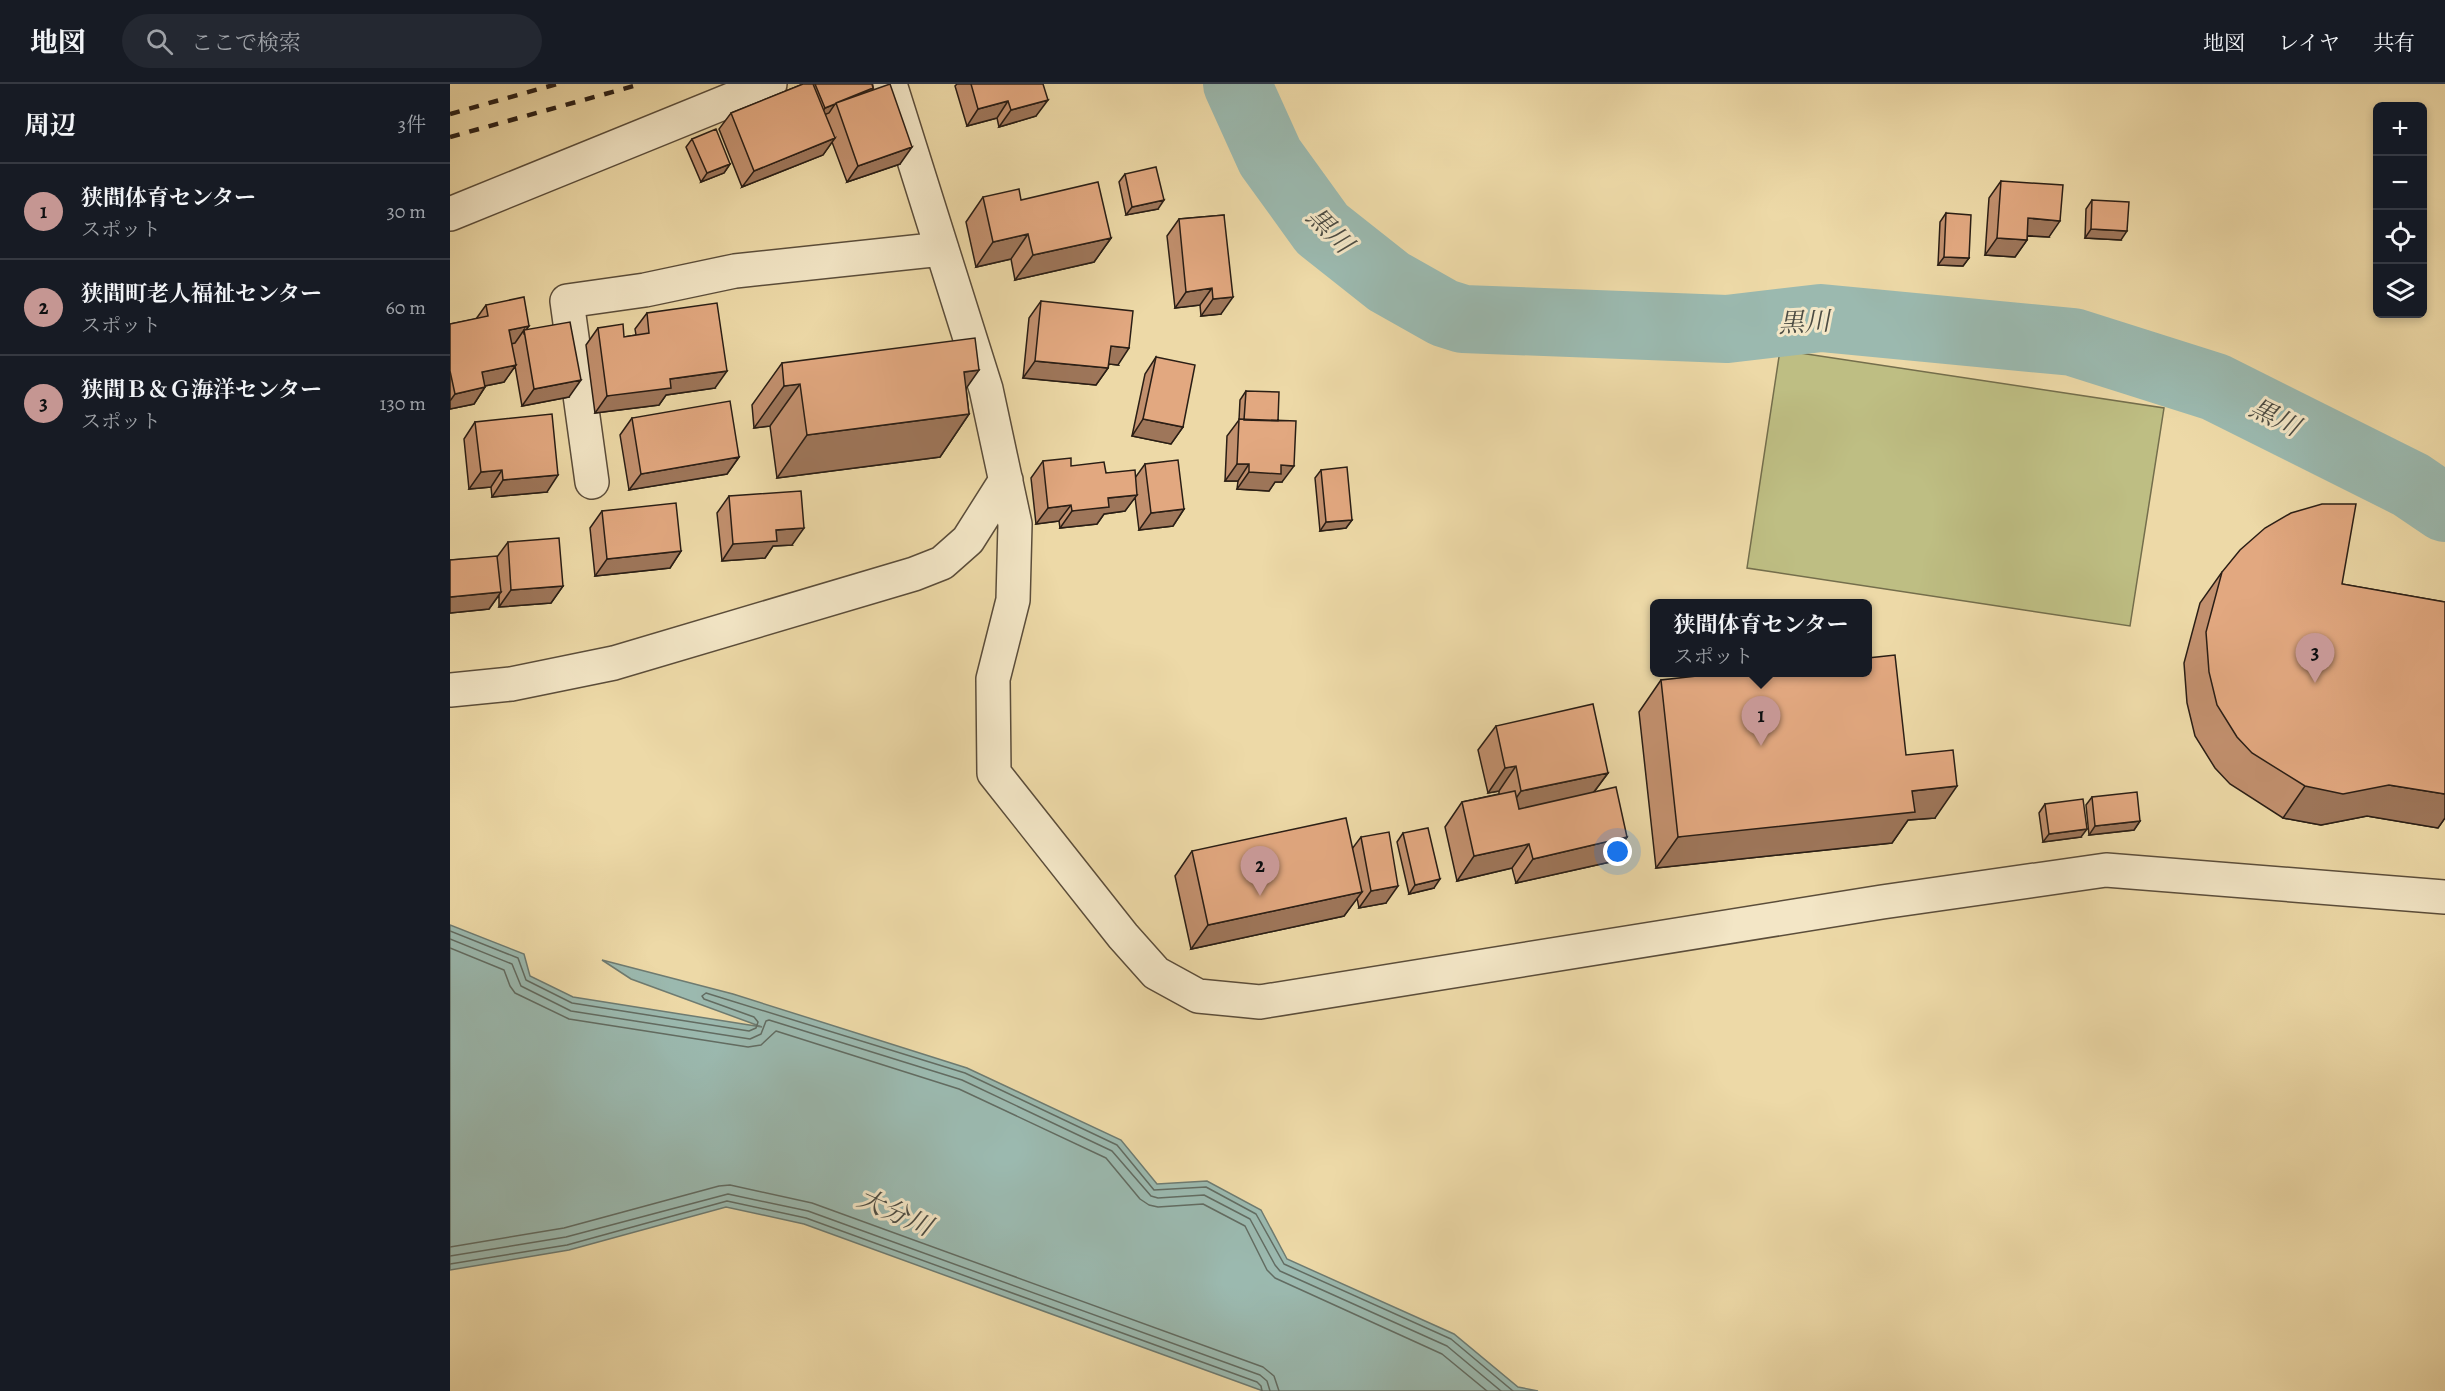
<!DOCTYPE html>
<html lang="ja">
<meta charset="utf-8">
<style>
:root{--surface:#171b24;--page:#242831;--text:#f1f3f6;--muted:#9ea1a6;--line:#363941;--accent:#c59692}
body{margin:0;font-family:Alegreya,"Noto Serif JP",serif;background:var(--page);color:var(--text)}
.controls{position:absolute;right:18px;top:18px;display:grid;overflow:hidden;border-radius:9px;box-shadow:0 3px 9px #0003}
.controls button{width:54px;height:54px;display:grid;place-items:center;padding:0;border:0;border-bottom:2px solid var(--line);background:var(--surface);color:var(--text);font:30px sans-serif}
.you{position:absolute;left:1168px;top:768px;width:21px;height:21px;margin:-15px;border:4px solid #fff;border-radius:50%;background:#1a73e8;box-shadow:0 0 0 9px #1a73e833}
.badge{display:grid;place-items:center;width:39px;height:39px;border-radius:50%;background:var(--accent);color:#111;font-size:20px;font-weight:700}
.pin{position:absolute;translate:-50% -50px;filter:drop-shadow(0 2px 3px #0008)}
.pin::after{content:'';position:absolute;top:32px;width:21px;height:18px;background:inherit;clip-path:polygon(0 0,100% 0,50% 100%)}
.popup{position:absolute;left:1200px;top:515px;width:222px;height:78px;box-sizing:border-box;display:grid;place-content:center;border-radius:9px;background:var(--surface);filter:drop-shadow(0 2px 4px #0005);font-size:20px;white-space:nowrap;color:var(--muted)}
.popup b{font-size:22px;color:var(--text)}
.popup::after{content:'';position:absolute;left:50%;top:100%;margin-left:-12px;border:12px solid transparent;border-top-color:var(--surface)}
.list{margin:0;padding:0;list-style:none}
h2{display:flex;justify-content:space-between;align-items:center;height:78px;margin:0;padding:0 24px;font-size:26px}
h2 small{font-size:20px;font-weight:400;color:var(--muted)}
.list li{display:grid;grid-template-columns:39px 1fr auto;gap:18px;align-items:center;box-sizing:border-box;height:96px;padding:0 24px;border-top:2px solid var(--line)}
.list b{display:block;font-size:22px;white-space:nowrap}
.list p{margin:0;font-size:20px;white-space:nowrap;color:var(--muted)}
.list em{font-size:20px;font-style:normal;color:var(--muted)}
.icon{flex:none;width:33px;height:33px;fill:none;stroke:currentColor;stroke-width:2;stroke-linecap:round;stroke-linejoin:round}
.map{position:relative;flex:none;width:1995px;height:1307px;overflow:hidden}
header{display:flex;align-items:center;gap:36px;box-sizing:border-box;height:84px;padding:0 30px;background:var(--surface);border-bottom:2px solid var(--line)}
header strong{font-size:28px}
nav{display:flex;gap:33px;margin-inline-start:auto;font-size:21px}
.search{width:420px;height:54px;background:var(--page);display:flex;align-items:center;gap:15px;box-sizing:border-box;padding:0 21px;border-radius:33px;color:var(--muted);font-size:22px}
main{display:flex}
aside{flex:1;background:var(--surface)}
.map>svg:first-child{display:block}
.green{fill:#bebe83;stroke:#746e4c;stroke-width:1.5}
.water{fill:#9bb9af;stroke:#6e7b71;stroke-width:1.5}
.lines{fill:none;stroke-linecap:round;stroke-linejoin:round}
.shore{stroke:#626c62;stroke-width:1.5}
.river{stroke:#9bb9af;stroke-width:68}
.minor-casing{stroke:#5b4d3a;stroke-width:36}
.minor{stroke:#f3e6c6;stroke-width:33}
.rail{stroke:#2a1e15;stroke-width:4.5;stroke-dasharray:10 10;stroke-linecap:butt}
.wall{fill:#c2906e;stroke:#2a1e15;stroke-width:1.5}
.shaded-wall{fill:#9e765a;stroke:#2a1e15;stroke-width:1.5}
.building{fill:#e2a880;stroke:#2a1e15;stroke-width:1.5}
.labels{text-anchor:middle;stroke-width:6;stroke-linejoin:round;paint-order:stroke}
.water-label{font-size:26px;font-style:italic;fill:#4c4c43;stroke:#f3e6c6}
</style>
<header>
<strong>地図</strong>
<div class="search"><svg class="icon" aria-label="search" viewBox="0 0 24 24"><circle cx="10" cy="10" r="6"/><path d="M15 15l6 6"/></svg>ここで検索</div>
<nav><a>地図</a><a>レイヤ</a><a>共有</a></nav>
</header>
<main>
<aside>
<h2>周辺<small>3件</small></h2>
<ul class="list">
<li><span class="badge">1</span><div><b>狭間体育センター</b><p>スポット</p></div><em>30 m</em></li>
<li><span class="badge">2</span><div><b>狭間町老人福祉センター</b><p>スポット</p></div><em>60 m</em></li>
<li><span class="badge">3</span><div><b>狭間Ｂ＆Ｇ海洋センター</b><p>スポット</p></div><em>130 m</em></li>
</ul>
</aside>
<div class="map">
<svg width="1995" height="1307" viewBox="0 0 1995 1307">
<rect width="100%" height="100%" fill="#edd9a7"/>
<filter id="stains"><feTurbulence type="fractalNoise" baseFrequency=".00333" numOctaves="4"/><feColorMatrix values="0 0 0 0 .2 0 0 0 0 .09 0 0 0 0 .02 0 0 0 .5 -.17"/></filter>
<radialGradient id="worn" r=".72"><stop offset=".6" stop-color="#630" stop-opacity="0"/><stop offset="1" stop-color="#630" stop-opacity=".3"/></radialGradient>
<path class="green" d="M1330,266l384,58 -34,218 -383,-58z"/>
<path class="water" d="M0,841l74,29 6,22 43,21 189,30 -131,-48 -29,-19 131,34 234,74 154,72 36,44 50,-3 54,29 26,49 167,75 64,53 20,4h-275l-459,-167 -78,-17 -157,43 -119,20z"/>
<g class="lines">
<path class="shore" d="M0,847l68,27 8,22 46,23 177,28 7,-3 2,-6 -4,-5 -50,-18 -2,-3 4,-3 259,80 152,72 37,45 52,-3 50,27 28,50 167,75 62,52
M0,855l62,25 9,22 50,25 179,28 11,-5 5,-13 3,-1 193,60 150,71 39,45 7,2 46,-3 46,24 25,46 5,6 167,75 54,45
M0,864l54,22 6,16 5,7 54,26 179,28 13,-2 15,-14 183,58 147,69 34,41 9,6 9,2 45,-3 42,22 22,44 8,8 167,76 45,37
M0,1163l114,-19 155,-42 11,-1 82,18 451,164 11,9 5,15
M0,1172l116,-19 162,-43 80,17 452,164 7,6 3,10
M0,1180l117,-19 160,-44 79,17 451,164 4,4 1,5"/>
<path class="river" d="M787,0l33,73 52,72 67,53 55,31 19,6 264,10 94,-11 252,24 142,45 196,98 34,23"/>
<g class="minor-casing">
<path id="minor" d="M440,0l96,305 29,135 -2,76 -20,79 1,94 129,163 33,37 42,23 62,6 622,-100 224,-32 339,27
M0,130l320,-130
M142,398l-25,-181 78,-11 90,-19 207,-22
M0,606l61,-6 103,-21 300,-89 28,-11 26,-23 38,-60"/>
</g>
<use href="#minor" class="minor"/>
<path class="rail" d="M0,30l107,-30
M0,53l191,-53"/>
</g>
<path class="wall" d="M353,0h69l1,4 -1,2 28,74 -53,18 -15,-40 -9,13 -81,32 -23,-58 12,-16z
M507,0h86l-7,32 -37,11 -2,-9 -30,8 -12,-40z
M242,55l38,25 -6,9 -23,9 -15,-35z
M675,90l33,35 -32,6 -7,-33z
M1551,97l48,56 -22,-1v4l-12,17 -30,-2 4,-57z
M533,113l38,3 90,38 -17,24 -79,18 -4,-21 -35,8 -10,-45z
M1642,116l29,40 -36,-2 1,-29z
M1496,129l23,45 -6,8 -25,-1 2,-43z
M774,131l-3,99 -20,2 -1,-11 -25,3 -8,-72 12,-17z
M591,217l77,64 -9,-1 -1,4 -12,17 -73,-7 6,-60z
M36,221l40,25 43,67 -47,9 -7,-40 -11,16 -19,4v1l-11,17 -24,5v-85l26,-5z
M197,229l68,75 -49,7 -7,10 -64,8 -9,-68 12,-17 26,9 12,-2 -1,-6z
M706,273l27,70 -12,17 -39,-8 13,-62z
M332,279l184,25 3,26 -29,43 -163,21 -7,-52 -16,2 -2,-23z
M796,307l32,30 4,61h-7l-6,9 -32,-2 1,-8h-13l2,-45 12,-16 1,-20z
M182,334l107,39 -12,17 -98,16 -9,-55z
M25,338l72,70 -55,5 -1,-10 -22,2 -5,-50z
M593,377l28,5 64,12 10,-14 39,45 -11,17 -34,4 -4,-33 -10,14 -21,3 -7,10 -37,4 -1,-7 -23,3 -5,-46z
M871,386l31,50 -6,8 -26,3 -5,-53z
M279,412l63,49 -19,1 -8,12 -43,3 -5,-48z
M152,427l79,40 -11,17 -75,8 -5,-48z
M58,458l55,44 -12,17 -52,4v-12l-10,14 -39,4v-53l47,-3z
M1772,488l120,12 103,18v216l-7,10 -71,-12 -46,9 -38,-7 -53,-34 -15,-16 -20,-32 -8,-33 -3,-40 16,-60z
M1211,596l245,75 29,63 -27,2 -16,23 -236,25 -17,-156z
M1046,642l112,47 -14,19 33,45 -17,25 -94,21 -4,-15 -55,13 -12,-54 17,-25 37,-8v-3l-11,2 -10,-43z
M1642,713l48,24 -6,9 -45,5 -3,-30z
M1595,720l36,33 -38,5 -4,-29z
M953,749l31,55 -25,6 -12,-52z
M911,753l25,66 -27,5 -2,-10 -13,18 -153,33 -16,-73 17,-25 160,-2z"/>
<path class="shaded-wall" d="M598,16l-12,16 -37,11 12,-17z
M558,17l-11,17 -30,8 11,-17z
M385,20l-6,9 -10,4 6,-9z
M385,54l-12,17 -81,32 12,-16z
M462,63l-12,17 -53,18 11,-16z
M280,80l-6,9 -23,9 6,-9z
M714,116l-6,9 -32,6 6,-8z
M1578,134l32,3 -11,16 -33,-2z
M1641,145l36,2 -6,9 -36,-2z
M578,150l-17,25 -35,8 17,-25z
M661,154l-17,24 -79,18 18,-25z
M1547,154l30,2 -12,17 -30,-2z
M1494,173l25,1 -6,8 -25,-1z
M762,204l-12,17 -25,3 11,-16z
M783,213l-12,17 -20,2 12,-17z
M79,242l-5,7v-3l-9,13 -18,4 12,-17z
M661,262l18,2 -11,17 -19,-2z
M585,277l73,7 -12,17 -73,-7z
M66,281l-12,17 -34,7 12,-17z
M529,286l-30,43 15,-41z
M277,287l-12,17 -49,7 -7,10 -64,8 12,-17 63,-17z
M131,296l-12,17 -47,9 12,-17z
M350,300l-30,42 -16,2 30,-42z
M35,303l-11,17 -24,5v-8l5,-7z
M519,330l-29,43 -163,21 30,-43z
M693,335l40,8 -12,17 -39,-8z
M289,373l-12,17 -98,16 12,-16z
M787,380h12l-11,17h-13z
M831,381l13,1 -12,16h-7l-6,9 -32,-2 12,-17z
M52,386l-11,17 -22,2 12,-17z
M108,391l-11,17 -55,5 11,-17z
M687,411l-12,16 -21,3 -7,10 -37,4 12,-17 36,-13z
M621,421l-12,16 -23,3 12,-16z
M734,425l-11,17 -34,4 12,-17z
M902,436l-6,8 -26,3 6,-9z
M354,444l-12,17 -19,1 -8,12 -43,3 11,-17 43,-14z
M231,467l-11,17 -75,8 12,-17z
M113,502l-12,17 -52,4 12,-17z
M51,508l-12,17 -39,4v-16z
M1066,682l-17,25 -11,2 17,-25z
M1158,689l-18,24 -86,19 17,-25z
M1939,701l56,9v24l-7,10 -71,-12 -46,9 -38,-7 22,-32z
M1507,702l-22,32 -27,2 -16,23 -236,25 22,-31 234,-46z
M1690,737l-6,9 -45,5 6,-9z
M1637,745l-6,8 -38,5 6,-8z
M1177,753l-17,25 -94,21 17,-24z
M1079,760l-17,24 -55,13 17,-25z
M990,795l-6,9 -25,6 6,-9z
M948,802l-12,17 -27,5 12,-17z
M912,808l-18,24 -153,33 17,-24z"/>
<path class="building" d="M353,0h10l22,54 -81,33 -23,-58z
M365,0h57l1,4 -37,15 -1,1 -10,4z
M440,0l22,63 -54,19 -22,-63z
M521,0h72l5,16 -37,10 -3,-9 -30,8z
M266,45l14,35 -23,9 -15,-34z
M706,83l8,33 -32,7 -7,-33z
M1551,97l62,4 -3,36 -32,-3 -1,22 -30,-2z
M648,98l13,56 -78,17 -5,-21 -35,8 -10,-45 36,-8 2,11z
M1642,116l37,2 -2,29 -36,-2z
M1496,129l25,2 -2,43 -25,-1z
M774,131l9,82 -20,2 -1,-11 -26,4 -7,-73z
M74,213l5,29 -20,4 7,35 -34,7 3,15 -30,7 -5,-23v-47l38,-8 -2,-11z
M591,217l92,10 -4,37 -18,-2 -3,22 -73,-7z
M267,219l10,68 -57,8 1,9 -64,8 -9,-68 25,-4 1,13 25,-4 -2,-20z
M120,238l11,58 -47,9 -10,-59z
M525,254l4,32 -15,2 5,42 -162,21 -7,-51 -16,2 -2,-23z
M706,273l39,8 -12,62 -40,-8z
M796,307l33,1 -1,29 -34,-1z
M280,317l9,56 -98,17 -9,-56z
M102,330l6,61 -55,5 -1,-10 -21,2 -6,-50z
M789,335l57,2 -2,45 -13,-1v9l-32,-2v-8h-12z
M621,374v8l33,-4 2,11 29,-3 2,25 -29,3 1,9 -37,4 -1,-6 -23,3 -5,-47z
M728,376l6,49 -33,4 -6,-49z
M897,383l5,53 -26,2 -5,-52z
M351,407l3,37 -28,2 1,11 -44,3 -4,-48z
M226,419l5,48 -74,8 -5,-48z
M1872,420h34l-14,80 103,18v192l-56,-9 -46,9 -38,-8 -53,-33 -15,-16 -20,-32 -8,-33 -3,-40 16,-60 18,-22 25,-22 26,-15z
M109,454l4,48 -52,4 -3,-48z
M47,472l4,36 -51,5v-37z
M1445,571l11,100 47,-5 4,36 -45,5 3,21 -237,25 -17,-157 72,-8h135v-14z
M1143,620l15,69 -87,18 -5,-25 -11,2 -9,-42z
M1166,703l11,50 -94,22 -4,-15 -55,12 -12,-54 53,-11 4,18z
M1687,708l3,29 -45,5 -3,-29z
M1633,715l4,30 -38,5 -4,-30z
M896,734l16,74 -154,33 -16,-74z
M978,744l12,51 -25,6 -12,-52z
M939,748l9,54 -27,5 -10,-54z"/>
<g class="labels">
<g class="water-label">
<text transform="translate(880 146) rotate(45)" y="9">黒川</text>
<text transform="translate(1354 238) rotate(-3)" y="9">黒川</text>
<text transform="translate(1825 333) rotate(26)" y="9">黒川</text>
<text transform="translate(445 1128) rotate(24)" y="9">大分川</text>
</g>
</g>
<rect width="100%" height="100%" filter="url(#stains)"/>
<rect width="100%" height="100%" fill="url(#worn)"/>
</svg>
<div class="controls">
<button>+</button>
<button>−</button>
<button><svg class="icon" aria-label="locate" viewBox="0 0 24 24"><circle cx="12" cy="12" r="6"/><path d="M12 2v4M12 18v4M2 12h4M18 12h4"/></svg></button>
<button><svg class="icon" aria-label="layers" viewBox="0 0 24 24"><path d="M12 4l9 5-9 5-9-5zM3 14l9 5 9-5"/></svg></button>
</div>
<div class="you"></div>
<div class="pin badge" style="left:1311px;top:662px">1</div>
<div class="popup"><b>狭間体育センター</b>スポット</div>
<div class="pin badge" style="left:810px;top:812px">2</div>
<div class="pin badge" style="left:1865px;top:599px">3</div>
</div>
</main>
